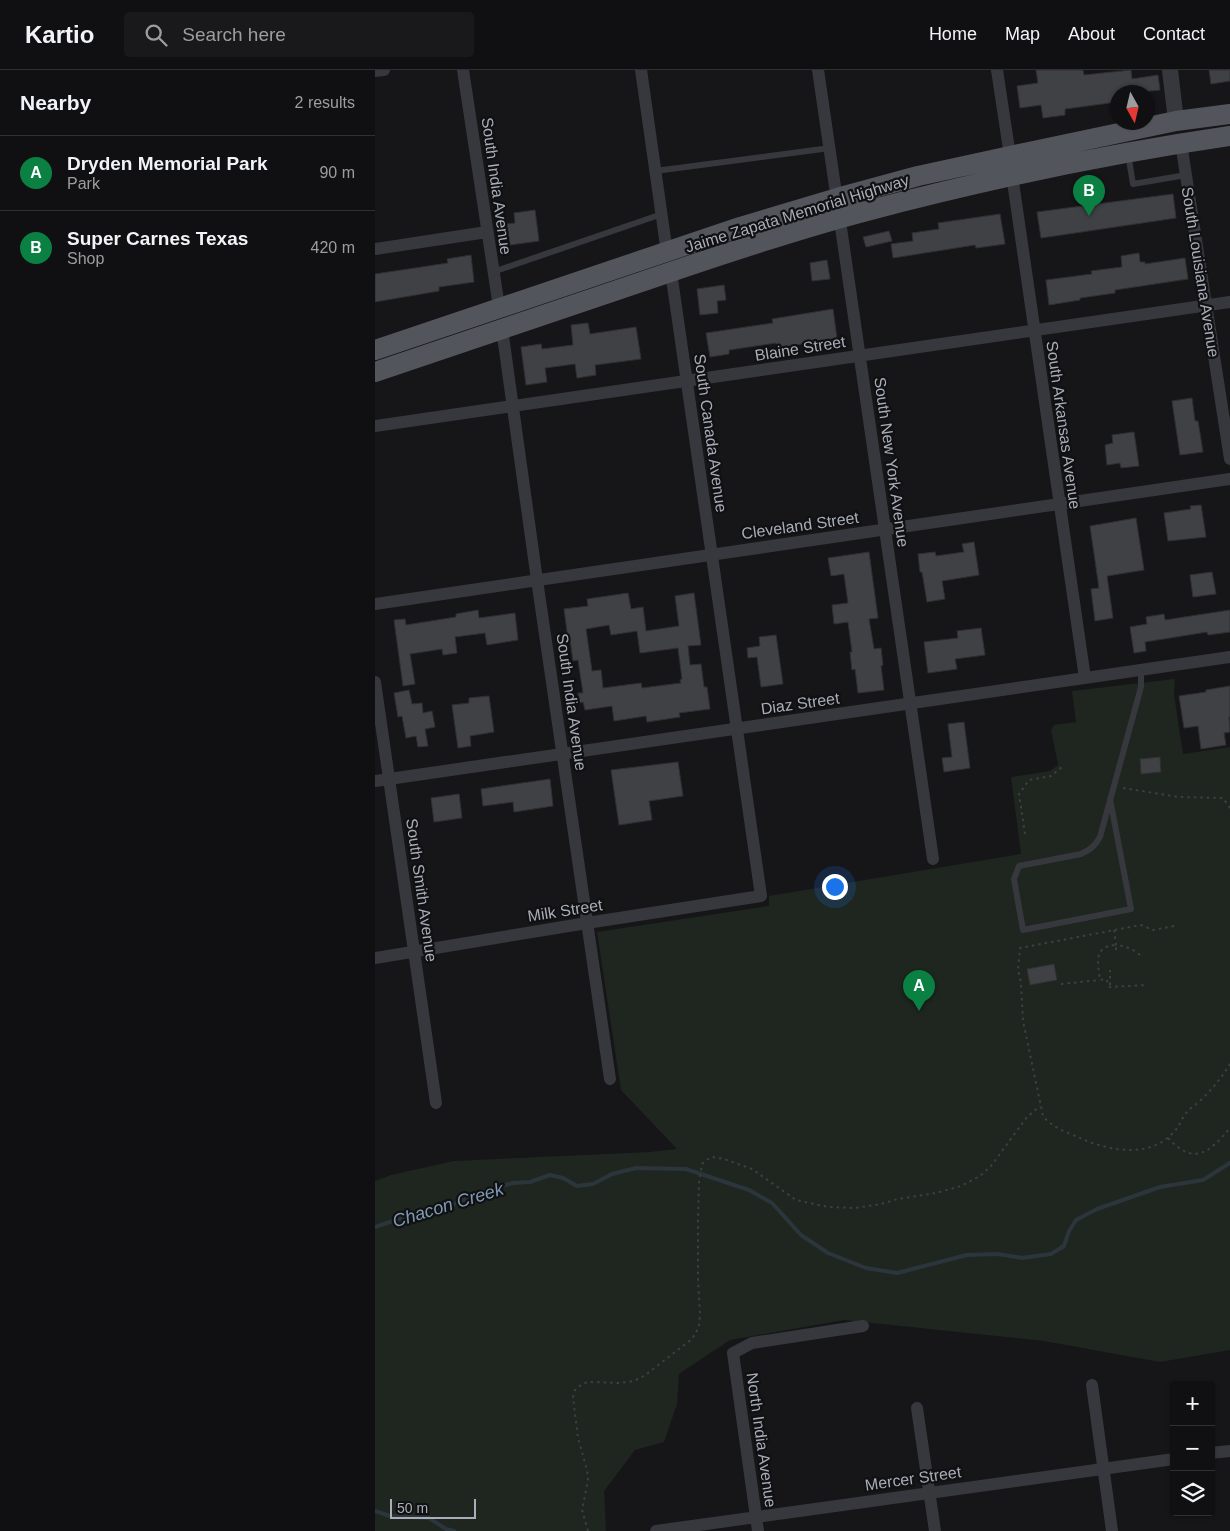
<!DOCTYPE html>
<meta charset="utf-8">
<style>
:root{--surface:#101012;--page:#19191b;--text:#f1f3f6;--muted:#9c9d9f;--line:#303032;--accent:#0b8043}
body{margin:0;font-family:Helvetica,sans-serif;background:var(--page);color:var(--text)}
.controls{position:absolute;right:15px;bottom:15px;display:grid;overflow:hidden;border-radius:5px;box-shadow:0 1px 4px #0004}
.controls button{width:45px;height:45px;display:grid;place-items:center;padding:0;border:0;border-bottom:1px solid var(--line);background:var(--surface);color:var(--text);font:25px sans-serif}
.compass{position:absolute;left:735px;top:15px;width:45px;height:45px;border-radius:50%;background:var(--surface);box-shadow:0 1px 4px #0004;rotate:172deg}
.scale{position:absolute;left:15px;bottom:12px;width:86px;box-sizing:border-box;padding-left:5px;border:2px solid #a8adb8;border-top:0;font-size:14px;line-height:18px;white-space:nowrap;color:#a8adb8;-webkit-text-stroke:4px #111113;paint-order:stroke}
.you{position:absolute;left:459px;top:816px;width:18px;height:18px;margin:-12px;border:4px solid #fff;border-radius:50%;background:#1a73e8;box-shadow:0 0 0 8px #1a73e833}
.badge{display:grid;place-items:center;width:32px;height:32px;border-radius:50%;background:var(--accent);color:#fff;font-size:16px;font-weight:700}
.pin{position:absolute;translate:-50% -41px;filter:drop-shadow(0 1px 2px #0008)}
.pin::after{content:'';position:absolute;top:26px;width:18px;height:15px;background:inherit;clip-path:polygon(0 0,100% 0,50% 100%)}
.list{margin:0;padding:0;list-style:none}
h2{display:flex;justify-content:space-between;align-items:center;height:65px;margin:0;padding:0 20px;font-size:21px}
h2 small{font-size:16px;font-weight:400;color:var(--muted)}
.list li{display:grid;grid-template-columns:32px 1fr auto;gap:15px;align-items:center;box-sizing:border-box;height:75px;padding:0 20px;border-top:1px solid var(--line)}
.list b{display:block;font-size:19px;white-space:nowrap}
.list p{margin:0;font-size:16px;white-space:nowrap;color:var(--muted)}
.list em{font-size:16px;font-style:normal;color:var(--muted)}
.icon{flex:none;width:28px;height:28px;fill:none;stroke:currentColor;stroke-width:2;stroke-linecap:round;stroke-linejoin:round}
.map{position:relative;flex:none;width:855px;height:1461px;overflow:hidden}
header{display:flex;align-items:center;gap:30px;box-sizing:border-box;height:70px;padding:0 25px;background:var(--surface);border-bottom:1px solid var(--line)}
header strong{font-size:24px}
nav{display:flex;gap:28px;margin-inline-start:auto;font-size:18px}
.search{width:350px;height:45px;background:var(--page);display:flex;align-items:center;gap:12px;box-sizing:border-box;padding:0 18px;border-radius:5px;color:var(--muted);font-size:19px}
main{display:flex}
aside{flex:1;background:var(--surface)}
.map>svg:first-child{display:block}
.green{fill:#1e261f}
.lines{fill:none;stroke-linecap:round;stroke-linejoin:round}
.stream{stroke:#2c353c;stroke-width:4}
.building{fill:#404145;stroke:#303034;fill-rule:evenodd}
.path{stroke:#3d3f44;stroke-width:2;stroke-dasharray:2.5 4;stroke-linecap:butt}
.service{stroke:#37383d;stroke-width:6}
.minor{stroke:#37383d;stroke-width:12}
.tertiary{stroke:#37383d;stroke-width:16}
.primary{stroke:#53555c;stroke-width:20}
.labels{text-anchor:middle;stroke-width:4.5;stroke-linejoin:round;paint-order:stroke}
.street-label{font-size:16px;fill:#a8adb8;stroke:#111113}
.water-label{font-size:18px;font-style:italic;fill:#7f9bb3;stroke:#111113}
</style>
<header>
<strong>Kartio</strong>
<div class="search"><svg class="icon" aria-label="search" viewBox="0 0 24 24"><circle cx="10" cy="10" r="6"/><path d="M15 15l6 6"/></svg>Search here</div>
<nav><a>Home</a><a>Map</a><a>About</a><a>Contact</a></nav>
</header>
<main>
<aside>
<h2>Nearby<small>2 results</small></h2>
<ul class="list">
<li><span class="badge">A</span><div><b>Dryden Memorial Park</b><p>Park</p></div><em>90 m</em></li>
<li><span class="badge">B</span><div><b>Super Carnes Texas</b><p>Shop</p></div><em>420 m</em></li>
</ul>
</aside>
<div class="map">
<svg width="855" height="1461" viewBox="0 0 855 1461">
<rect width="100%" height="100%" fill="#161618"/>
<path class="green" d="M800,609l-1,15 9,60 47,-7v603l-70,12 -116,-21 -200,-21 -114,20 -51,34 -2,30 -13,38 -29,8 -31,41 2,40h-231v-350l16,-6 63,-14 196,-9 27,-3 -56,-59 -24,-158 172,-26v-10l252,-42 -10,-77 39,-6 8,-6 -7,-35 3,-5 22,-3 -4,-31z"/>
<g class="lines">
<path class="stream" d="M0,1157l26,-9 27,-5 24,-8 37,-16 24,-6 17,-1 20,-7 13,3 14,8 16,-2 19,-10 24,-6 50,1 63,21 23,13 29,32 27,18 38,15 31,5 70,-18 31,-1 24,4 29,-4 13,-8 5,-15 7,-11 21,-11 63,-22 43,-7 27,-17
M0,1441l15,5 39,2 17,11 8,2"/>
</g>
<path class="building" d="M661,0h47l1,5 47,-5 1,9 26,-4 2,15 -19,2h-24v10l-52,7v6l-22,3 -2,-13 -21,3 -3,-22 21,-3z
M834,0h21v11l-19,3z
M798,124l3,24 -135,20 -4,-26z
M160,140l4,31 -29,4 -3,-21 8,-1 -1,-10z
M625,144l5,30 -29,4 -1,-3 -82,13 -2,-14 22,-3 -1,-8 27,-4 -1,-6z
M514,161l3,10 -26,6 -3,-10z
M764,183l1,9h5v2l40,-6 3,21 -73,11v3l-35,5v2l-31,5 -3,-25 46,-6 -1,-3 31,-4 -1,-11z
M96,185l3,27 -35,5v4l-64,11v-28l73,-11 -1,-4z
M452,190l3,19 -18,2 -2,-18z
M349,215l2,15 -9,1 1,12 -18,2 -3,-26z
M458,239l4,29 -60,10 -1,-5 -47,7v4l-19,3 -4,-24 67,-10 -1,-4z
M213,253l2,11 46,-7 5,32 -46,6 1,10 -19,3 -2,-14 -30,4 2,14 -21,3 -5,-38 20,-3 1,5 31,-4 -2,-20z
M817,328l3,23h3l5,31 -23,3 -8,-54z
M759,362l5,34 -18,2 -1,-5 -13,2 -2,-20 8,-2 -1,-8z
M826,435l5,32 -38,4 -4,-28 27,-4 -1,-3z
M761,448l8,52 -37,6 6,42 -18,3 -4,-32 8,-1 -9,-62z
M599,472l5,33 -37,6 3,18 -18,3 -5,-30h-2l-2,-18 17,-2 1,4 28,-4 -2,-8z
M494,482l9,66 -9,1 5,30 7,-1 2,17 -2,1 3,24 -26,3 -3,-24 -3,1 -2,-18h2l-4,-30 -14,2 -2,-19 16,-2 -4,-29 -13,2 -3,-18z
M837,502l4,22 -23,3 -3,-22z
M253,523l3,16 12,-2 3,24 33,-5 -4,-30 19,-3 7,52 -13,1 2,19 11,-1 3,23h3l3,22 -31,4 1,4 -33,5 -1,-6 -32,5 -2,-15 -27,4 -2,-8 -4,1 -1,-10h5l-5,-33 -5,1 -3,-22h-2l-4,-30 24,-3 -1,-7zM234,555l2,10 26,-4 3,22 38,-5 4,31 -2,1 1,3 -39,5 -1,-5 -38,5 -2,-18 -9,1 -6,-42z
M103,540l1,8 36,-5 3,27 -31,5 -2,-12 -30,4 2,16 -14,2 -1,-6 -32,5 5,30 -12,2 -9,-66 11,-1 1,6 50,-8v-3z
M855,540v22l-22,3 -1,-3 -62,10 1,9 -12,2 -4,-26 17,-3 -1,-7 18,-3 1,6z
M606,558l4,27 -30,4 2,10 -29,4 -4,-31 34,-4 -1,-7z
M401,565l7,49 -22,3 -4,-30 -9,1 -1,-10 13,-2 -1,-9z
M855,616v31h-1l1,15 -6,1 2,12 -25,4 -3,-23 -14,2 -5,-32 27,-4v-2z
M34,620l3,14 10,-1 1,10 9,-2 3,16 -10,2 3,17 -10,1 -2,-11 -10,2 -4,-22 -4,1 -4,-24z
M114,626l5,36 -24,4 1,10 -13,2 -6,-43 17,-2v-5z
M589,652l6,46 -26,4 -2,-14 10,-1 -4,-33z
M785,687l1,15 -20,2 -1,-15z
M303,692l5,34 -34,5 3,19 -33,5 -8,-55z
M175,709l3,27 -39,6 -1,-10 -30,4 -2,-17z
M84,724l3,24 -28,4 -3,-24z
M679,894l3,16 -27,5 -3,-16z"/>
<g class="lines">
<path class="path" d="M748,718l56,9 44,1 7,10
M650,764l-6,-40 10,-14 22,-4 12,-10
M799,856l-21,4 -12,-5 -121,23 -2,22 3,13 2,38 20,95c9,12 26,17 39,23 29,12 66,19 90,-5 7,-6 9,-15 15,-22 4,-5 10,-8 15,-13 11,-11 20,-22 28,-35
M739,860l2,15c8,0 18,5 24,10
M741,880v-5c-23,1 -18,18 -16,35l6,-1 4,8 37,-2
M686,914l39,-4
M735,915v-15
M793,1068c26,28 41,15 62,-10
M213,1461l-6,-21 6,-30 -1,-10 -9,-32 -5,-41 2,-7 7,-6 6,-2 32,1 14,-2 10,-5 48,-37 7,-12 1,-13 -2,-35v-57l1,-39 3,-19 4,-4 6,-3 12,2 28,10 44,31 32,7 27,1 26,-4 17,-5 38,-6 25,-7 19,-10 11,-10 36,-49 13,-11"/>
<path class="service" d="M753,84l5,30 53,-9
M280,101l175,-23
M118,202l169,-58
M735,729l21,110 -108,21 -9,-51 5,-13 62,-12c9,-4 14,-8 19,-17l41,-150v-16"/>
<path class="minor" d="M88,0l36,237
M266,0l26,183
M443,0l115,789
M622,0l13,86
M0,1l9,-1
M806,73l49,316
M637,105l73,503
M0,179l112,-17
M127,259l35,251 73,499
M0,356l855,-124
M0,534l855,-125
M0,612l61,421
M0,711l855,-124
M0,888l212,-35 174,-27 -90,-624
M717,1315l20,146
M542,1338l18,123
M836,1383l19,-2
M281,1461l518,-72
M383,1461l-25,-178 19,-10 111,-17"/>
<path class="tertiary" d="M795,0l6,51"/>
<path class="primary" d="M0,280l365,-123 97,-29 81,-22 92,-20 166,-35 54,-7
M0,302c92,-31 183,-62 275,-93 70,-24 141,-48 213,-67 121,-32 243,-58 367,-76"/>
</g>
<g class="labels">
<g class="street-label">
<text transform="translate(122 116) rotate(82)" y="6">South India Avenue</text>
<text transform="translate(422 143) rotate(-17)" y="6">Jaime Zapata Memorial Highway</text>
<text transform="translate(826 202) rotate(81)" y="6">South Louisiana Avenue</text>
<text transform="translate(425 278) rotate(-9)" y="6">Blaine Street</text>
<text transform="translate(689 355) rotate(82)" y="6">South Arkansas Avenue</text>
<text transform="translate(336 363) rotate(82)" y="6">South Canada Avenue</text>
<text transform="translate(517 392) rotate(82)" y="6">South New York Avenue</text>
<text transform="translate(425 455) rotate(-8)" y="6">Cleveland Street</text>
<text transform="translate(197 632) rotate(82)" y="6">South India Avenue</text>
<text transform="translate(425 633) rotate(-8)" y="6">Diaz Street</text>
<text transform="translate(47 820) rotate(82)" y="6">South Smith Avenue</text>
<text transform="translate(190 840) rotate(-9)" y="6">Milk Street</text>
<text transform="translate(387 1370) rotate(82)" y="6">North India Avenue</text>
<text transform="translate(538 1408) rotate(-8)" y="6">Mercer Street</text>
</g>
<g class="water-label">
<text transform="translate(73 1135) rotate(-17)" y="6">Chacon Creek</text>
</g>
</g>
</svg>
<div class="controls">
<button>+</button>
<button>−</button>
<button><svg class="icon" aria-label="layers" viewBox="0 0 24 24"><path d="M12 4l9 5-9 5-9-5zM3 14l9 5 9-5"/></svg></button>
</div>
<svg class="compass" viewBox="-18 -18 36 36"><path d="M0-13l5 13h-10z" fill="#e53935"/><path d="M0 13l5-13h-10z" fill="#9c9d9f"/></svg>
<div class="scale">50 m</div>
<div class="you"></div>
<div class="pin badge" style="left:544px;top:941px">A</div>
<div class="pin badge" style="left:714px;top:146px">B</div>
</div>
</main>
